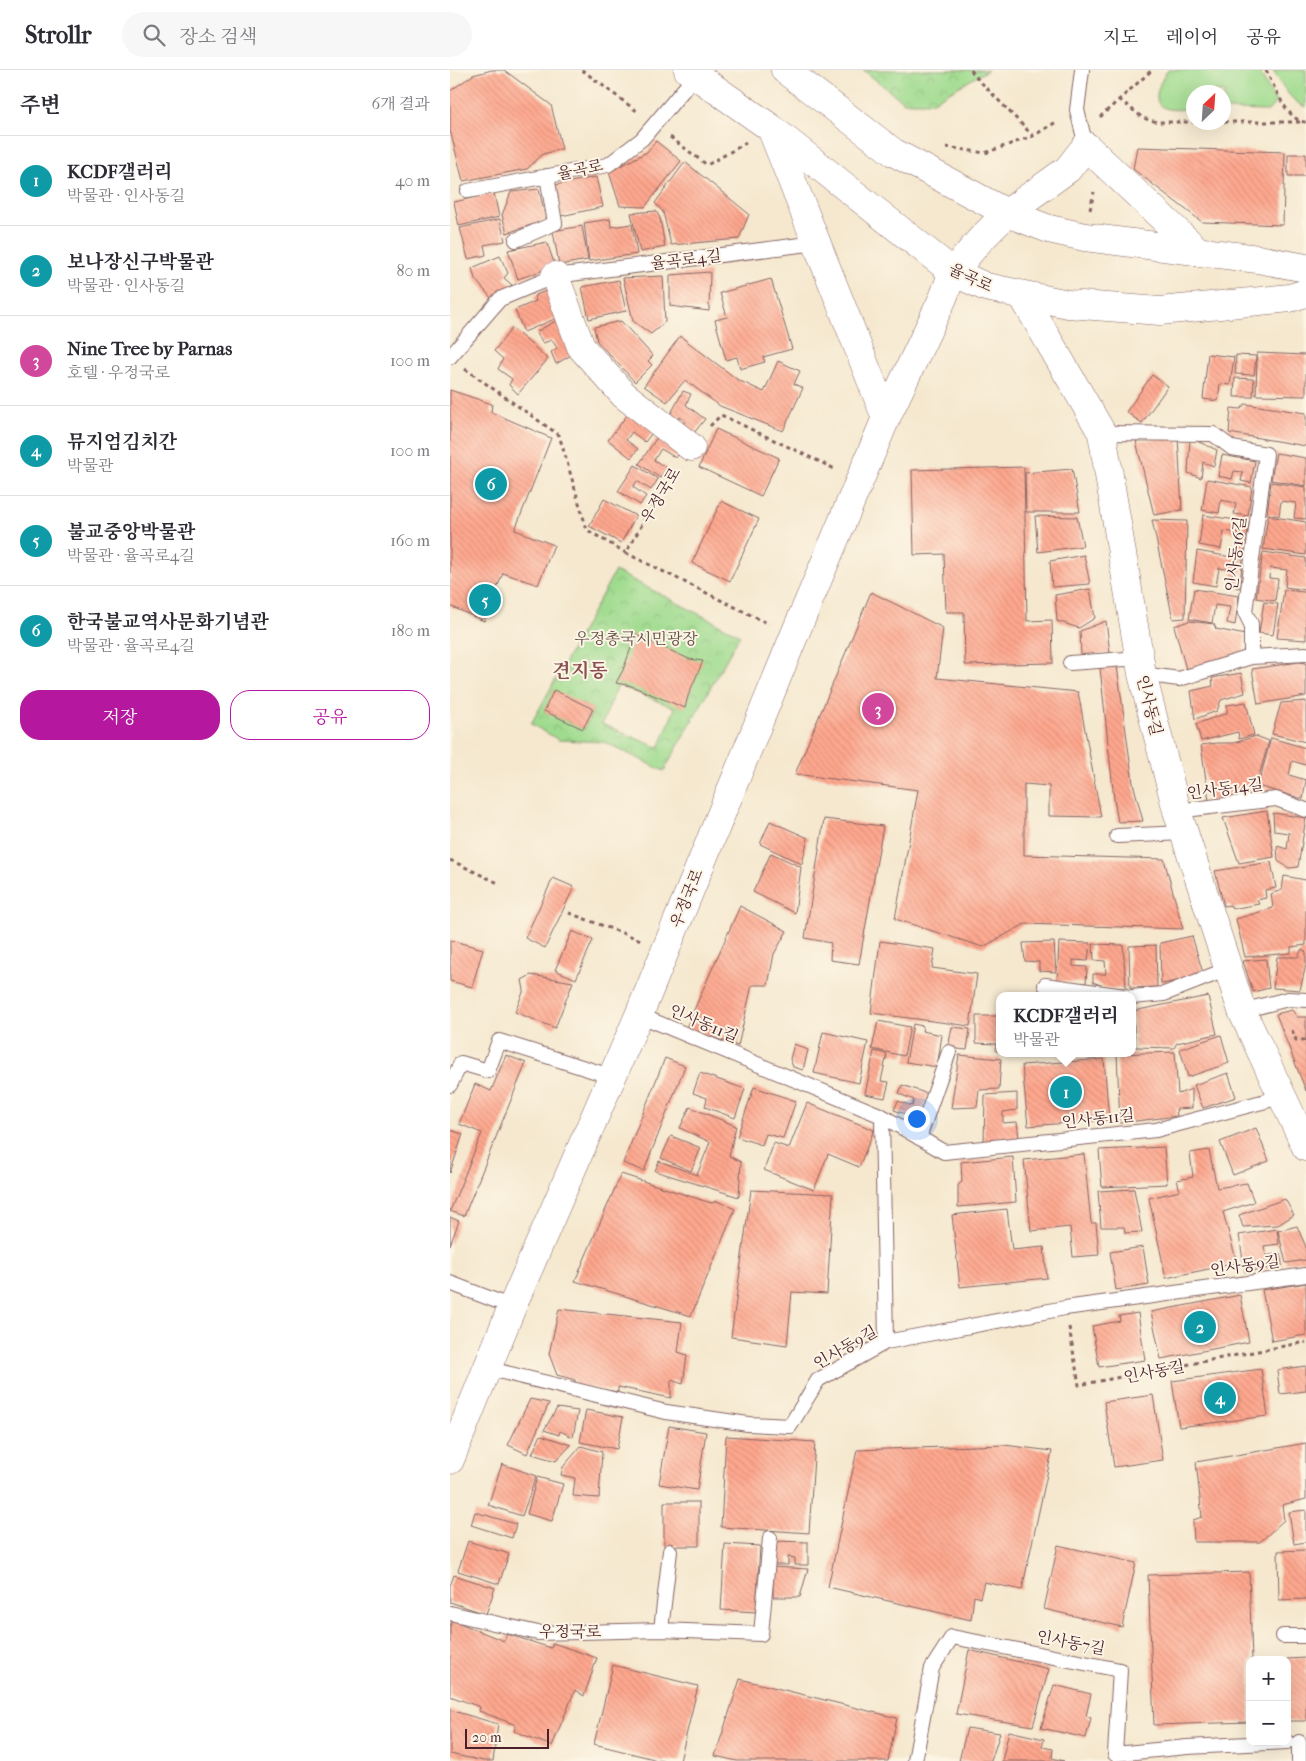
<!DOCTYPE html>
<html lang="ko">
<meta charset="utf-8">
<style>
:root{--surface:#fff;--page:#f7f7f7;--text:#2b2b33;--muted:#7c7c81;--line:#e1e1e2;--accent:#b5179e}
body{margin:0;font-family:"IM FELL French Canon","Noto Serif KR",serif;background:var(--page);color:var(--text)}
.controls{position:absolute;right:15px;bottom:15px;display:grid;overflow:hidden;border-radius:10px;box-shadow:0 5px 20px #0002}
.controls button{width:45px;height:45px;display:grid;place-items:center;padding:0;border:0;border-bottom:1px solid var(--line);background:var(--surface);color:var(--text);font:25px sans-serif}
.compass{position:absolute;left:736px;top:15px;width:45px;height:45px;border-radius:50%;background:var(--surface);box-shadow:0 5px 20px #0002;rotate:25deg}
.scale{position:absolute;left:15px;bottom:12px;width:84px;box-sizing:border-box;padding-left:5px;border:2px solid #4a1f2b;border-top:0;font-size:14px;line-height:18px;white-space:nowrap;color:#4a1f2b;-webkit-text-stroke:4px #fcf5e5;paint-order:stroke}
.you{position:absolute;left:466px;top:1048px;width:18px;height:18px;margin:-12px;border:4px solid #fff;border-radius:50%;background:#1a73e8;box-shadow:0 0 0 8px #1a73e833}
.badge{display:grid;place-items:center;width:32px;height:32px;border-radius:50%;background:var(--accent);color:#fff;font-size:16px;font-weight:700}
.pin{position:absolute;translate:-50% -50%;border:2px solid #fff;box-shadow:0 1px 5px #0006}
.popup{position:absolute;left:546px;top:922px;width:140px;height:65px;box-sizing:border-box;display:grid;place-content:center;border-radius:10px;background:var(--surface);filter:drop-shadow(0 1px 4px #0005);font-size:16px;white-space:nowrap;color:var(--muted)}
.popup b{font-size:19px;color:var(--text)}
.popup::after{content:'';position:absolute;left:50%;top:100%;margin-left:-10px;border:10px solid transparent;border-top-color:var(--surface)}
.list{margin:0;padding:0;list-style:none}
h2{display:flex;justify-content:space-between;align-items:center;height:65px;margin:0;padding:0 20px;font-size:21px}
h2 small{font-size:16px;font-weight:400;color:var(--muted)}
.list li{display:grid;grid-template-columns:32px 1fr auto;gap:15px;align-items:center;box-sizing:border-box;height:90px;padding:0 20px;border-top:1px solid var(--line)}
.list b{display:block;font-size:19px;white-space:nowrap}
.list p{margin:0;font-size:16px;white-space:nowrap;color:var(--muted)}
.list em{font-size:16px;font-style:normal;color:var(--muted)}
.actions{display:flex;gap:10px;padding:15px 20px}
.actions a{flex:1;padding:11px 0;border:1px solid var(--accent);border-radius:20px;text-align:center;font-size:18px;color:var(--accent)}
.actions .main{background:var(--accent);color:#fff}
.icon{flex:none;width:28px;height:28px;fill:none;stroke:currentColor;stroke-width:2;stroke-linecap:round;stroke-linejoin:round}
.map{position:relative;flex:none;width:856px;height:1691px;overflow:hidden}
header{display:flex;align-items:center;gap:30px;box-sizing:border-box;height:70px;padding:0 25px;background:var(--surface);border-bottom:1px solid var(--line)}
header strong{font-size:24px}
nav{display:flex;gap:28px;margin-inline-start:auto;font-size:18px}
.search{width:350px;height:45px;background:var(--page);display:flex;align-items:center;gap:12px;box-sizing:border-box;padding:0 18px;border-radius:28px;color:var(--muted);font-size:19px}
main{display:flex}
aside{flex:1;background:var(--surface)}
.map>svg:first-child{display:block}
.grass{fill:#9fdb8e;stroke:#747d5c}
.park{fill:url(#park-crowns);stroke:#747d5c;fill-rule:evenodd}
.building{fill:url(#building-back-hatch)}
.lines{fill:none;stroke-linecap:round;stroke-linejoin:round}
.lane-casing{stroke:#866564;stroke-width:16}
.street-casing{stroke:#866564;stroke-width:29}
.secondary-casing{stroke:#866564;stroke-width:29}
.primary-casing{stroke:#866564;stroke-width:29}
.path{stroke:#866564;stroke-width:3;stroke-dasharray:4 4;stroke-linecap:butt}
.lane{stroke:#fff;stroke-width:14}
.street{stroke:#fff;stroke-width:28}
.secondary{stroke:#fff;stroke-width:28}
.primary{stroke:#fff;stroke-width:28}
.labels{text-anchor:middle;stroke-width:4;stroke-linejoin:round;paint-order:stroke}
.street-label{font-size:16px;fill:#4a1f2b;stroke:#fcf5e5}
.park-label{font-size:16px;fill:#5f4e44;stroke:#fcf5e5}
.quarter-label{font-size:19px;font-weight:bold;fill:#894f4e;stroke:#fcf5e5}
</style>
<header>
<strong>Strollr</strong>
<div class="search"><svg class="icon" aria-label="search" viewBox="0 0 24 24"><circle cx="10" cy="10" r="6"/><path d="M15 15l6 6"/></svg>장소 검색</div>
<nav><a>지도</a><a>레이어</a><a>공유</a></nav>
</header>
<main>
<aside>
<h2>주변<small>6개 결과</small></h2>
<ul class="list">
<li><span class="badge" style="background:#0f9aa8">1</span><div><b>KCDF갤러리</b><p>박물관 · 인사동길</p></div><em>40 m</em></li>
<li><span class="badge" style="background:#0f9aa8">2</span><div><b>보나장신구박물관</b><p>박물관 · 인사동길</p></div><em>80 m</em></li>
<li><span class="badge" style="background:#d1479c">3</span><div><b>Nine Tree by Parnas</b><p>호텔 · 우정국로</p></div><em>100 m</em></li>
<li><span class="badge" style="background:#0f9aa8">4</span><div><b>뮤지엄김치간</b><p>박물관</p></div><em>100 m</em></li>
<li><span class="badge" style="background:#0f9aa8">5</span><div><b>불교중앙박물관</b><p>박물관 · 율곡로4길</p></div><em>160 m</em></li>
<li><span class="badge" style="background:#0f9aa8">6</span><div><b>한국불교역사문화기념관</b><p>박물관 · 율곡로4길</p></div><em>180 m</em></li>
</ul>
<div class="actions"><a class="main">저장</a><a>공유</a></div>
</aside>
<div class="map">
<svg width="856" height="1691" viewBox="0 0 856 1691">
<defs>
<pattern id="park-crowns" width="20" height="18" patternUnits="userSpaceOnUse" patternTransform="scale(1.25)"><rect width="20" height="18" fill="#9fdb8e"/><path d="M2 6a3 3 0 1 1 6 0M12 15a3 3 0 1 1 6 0" fill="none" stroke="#8abc7b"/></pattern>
<pattern id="building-back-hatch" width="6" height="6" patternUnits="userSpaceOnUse" patternTransform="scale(1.25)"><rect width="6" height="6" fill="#fea78e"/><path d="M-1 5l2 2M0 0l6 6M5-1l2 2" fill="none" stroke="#db8f7b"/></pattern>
</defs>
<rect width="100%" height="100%" fill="#fcf5e5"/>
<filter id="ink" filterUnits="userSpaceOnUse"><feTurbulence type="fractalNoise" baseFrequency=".02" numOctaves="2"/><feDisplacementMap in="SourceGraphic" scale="10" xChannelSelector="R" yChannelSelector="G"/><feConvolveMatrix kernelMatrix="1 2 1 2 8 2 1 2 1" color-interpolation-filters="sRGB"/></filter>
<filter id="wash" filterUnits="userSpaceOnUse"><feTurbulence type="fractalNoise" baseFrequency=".0096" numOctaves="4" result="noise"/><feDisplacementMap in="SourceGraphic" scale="20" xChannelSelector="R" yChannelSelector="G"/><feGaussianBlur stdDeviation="1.12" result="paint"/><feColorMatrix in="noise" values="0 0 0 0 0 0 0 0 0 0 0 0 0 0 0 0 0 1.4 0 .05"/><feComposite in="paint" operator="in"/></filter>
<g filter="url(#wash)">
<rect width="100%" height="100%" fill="#f5e8cf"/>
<path class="grass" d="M718,0h90l18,32 -8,9 -44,-1v-18h-30l-1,17c-8,0 -20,2 -28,-1 -17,-5 -3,-30 3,-38z
M823,0h33v37c-17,-6 -24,-23 -33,-37z"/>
<path class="park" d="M413,0h125l-56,32h-28z
M165,501l125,64 -76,136 -60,-29 -45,-2 -28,-16zM168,615l57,23 -16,40 -57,-24zM104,621l39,18 -9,20 -40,-18z"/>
<g id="blocks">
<path class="building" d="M42,0h12l47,35 11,44 -19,5 -16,15 -64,12 -13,-51v-39l23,-16z
M206,71l25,20 -36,46 -25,-1 -11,-34 38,-20z
M687,77l148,5 -2,73 -81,-3 -69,-53z
M838,84h18v22h-18z
M235,92l64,52 -10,25 -68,6 -8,-33 -8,-9z
M146,107l7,30 -42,9 -6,-31z
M89,119l7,31 -39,13 -5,-18 9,-23z
M44,123l5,24 -40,9 -5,-24z
M206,141l4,7 5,29 -25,5 -9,-39z
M50,149l5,22 -21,4 2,10 -18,4 -8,-31z
M160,149l1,8 21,-3 5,30 -48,7 -5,-38z
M132,156l6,34 -29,5 -6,-34z
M97,172l8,24 -37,13 -10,-29z
M50,186l8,17 -4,5 8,7 -20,14 -17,-20 -3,-11z
M260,202l-1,39 -39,-5v-31z
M213,206l2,46 -14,12 -18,-13 -10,-43z
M321,209l21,70 -29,8 2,5 -25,7 -3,-12 -11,3 -11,-40 12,-3 -7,-24z
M169,210l7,31 -37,8 -7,-32z
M102,218l12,27 -40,17 -9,-22 21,-9 -2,-5z
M111,248l17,33 -22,13 -5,-12 6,-4 -5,-8 -9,3 -7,-11z
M171,251l32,35 -5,5 4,4 -17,17 -38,-41 -3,-14z
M62,258l36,31 -30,35 -9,-9 3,-6 -14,-10 5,-10 -9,-8z
M230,266l58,44 26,12 14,-31 22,10 -6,13 9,4 -20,43 -63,-25 -35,-26 -18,22 -23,-16z
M807,283l49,2v41l-50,-1z
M758,284l26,3 -4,28 -10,-1 -2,17 -15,-2z
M786,285l20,1 -2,19 -19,-1z
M702,305l16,11 -26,37 -16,-11z
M785,308l19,1 -1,18h-19z
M0,320l42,14 -1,8 60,26 -36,92 39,15 -16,40 -35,-12 -19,48 -34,-15z
M233,321l8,3 -5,11 19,14 -15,19 -9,-9 4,-8 -5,-4 -6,7 -6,-5z
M795,334l61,9v33l-77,-13 2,-25 10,1z
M181,340l24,19 -10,13 -13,-10 -6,8 12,9 -7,9 -23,-18z
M266,359l63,29 -18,38 -62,-29z
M210,363l23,15 -7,10 -15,-9 -7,11 13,8 -7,10 -21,-14z
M728,367l4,73 -28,5 -18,-74z
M740,368l27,12 -3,16 -11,-4 -2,16 -13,-5z
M826,383l30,5v28l-35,-6z
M772,385l33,6 -4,22 -10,-2 2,-9 -9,-1 -2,8 -14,-3z
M185,395l23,14 -7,11 -14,-9 -4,6 13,9 -6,9 -22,-14z
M574,397l3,154 25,-1 1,43 -88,2 -1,-53h-18l-2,-58 -30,1 -2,-85z
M622,399l8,43h-54l-1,-39z
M757,409l45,8 -4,29 -14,-2 2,-11 -15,-3 -2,13 -17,-3z
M821,412l35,5v32l-12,-1 2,-15 -15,-2 -2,15 -12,-2z
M154,429l32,17 -15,27 -32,-17z
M271,431l38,18 -29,62 -38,-18z
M753,445l46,7 -4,29 -8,-2 2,-16 -15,-2 -3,18 -22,-4z
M585,446l42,1 6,29 -45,6z
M818,446l38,6v33l-43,-6z
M702,450l35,1 -2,97 -12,1z
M747,481l46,8 -4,29 -8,-2 2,-16 -14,-2 -3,18 -23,-4z
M813,482l43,6v32l-21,-3 2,-17 -17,-2 -1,10 9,1 -3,22 -19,-3z
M634,485l6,29 -38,3 -2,-26z
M640,519l5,29 -16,10 -22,-7 -2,-26z
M744,519l45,7 -4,29 -8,-2 3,-16 -15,-2 -3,18 -23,-4z
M834,520l20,2 2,2v46l-29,-2z
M421,522l72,36 -6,50 141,14 23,125 -52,-1v-30l-25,-2v71l140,4 19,70 -158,-5 -42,23 -88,-28 23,-129 -123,-16z
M814,532l14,2 -5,31 -14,-2z
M656,551l4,32 -29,3 -1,-25z
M739,551l25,3 2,5 29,6 -2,19 -57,15 -12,-43z
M184,564l55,25 14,2 -15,35 -3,12 -54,-22 -15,-3 7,-13 8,-22z
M849,592l7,1v33l-48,8 -6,-35z
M667,596l16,117 10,38 -25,1 -4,-23 -14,-131z
M791,603l4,20 -24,7 -4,11 -22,8 -4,-28 22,-5 -1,-8z
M104,620l39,19 -10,20 -39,-18z
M856,631v41l-34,-8 9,-31z
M796,632l8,33 -15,4 -1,-7 -37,9 -5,-17 31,-11v-8z
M806,666l13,5 -16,55 -44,5 -8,-56 16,-2h17z
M821,668l35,10v17l-14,-4 -3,14 17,5 -3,19 -45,-13z
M817,741l7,46 -35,6 -16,-45z
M823,743l33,5 -8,49 -9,1 -11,-7 -1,-15 10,3 2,-16 -15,-2z
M374,749l59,7 -24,138 -29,-4 1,-17 -26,-5z
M320,751l38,17 -6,26 -42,-20z
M321,783l30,14 -6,46 -42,-21z
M821,792l5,26 -11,2 1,8 -9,2 2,4 -27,5 -2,-4 -6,1 -9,-35z
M834,806l22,4v65l-15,2v6l-46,4 -9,-38 37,-11 -2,-14 11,-4z
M103,808l21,9 -29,61 -20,-10z
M290,836l47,25 -13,23 -6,31h-16l-14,61 -52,-18z
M122,861l21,9 -17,39 -21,-9z
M742,866l11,37 -21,7 -21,4 -1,-41z
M0,870l33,9 -11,38 -22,-6z
M430,871l55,8 -3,19 45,6 -7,52 -99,-13z
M604,872l2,30 -17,-1v-9l-14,-1 -2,-18z
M609,872l31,1 -2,18 -15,-1v6l14,1 -1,16 -29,-2z
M643,874l30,1 3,43h-18l-15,-6v-8h13l-1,-13 -11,-1z
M706,875l1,42 -27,1 -1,-42z
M852,879l4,3v13l-6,25 -27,-2 4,-31h21z
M816,889l3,29 -16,4 -10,-31z
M81,905l42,7 -18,46 -40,-16 9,-22 -2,-10z
M758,926l9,38 -40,9 -3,5 -39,-1 -2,-36z
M842,940l5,7h9v74l-30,-77z
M526,946h24v35h-4v-7l-20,-1z
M428,951l32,6 -6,29 -32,-7z
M463,954l10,2 -1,5 20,4 -5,32 -31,-5z
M502,957l18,2 -3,21 -19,-2z
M373,962l45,10 -9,41 -45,-10z
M771,965l8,28 -41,14 -8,-28z
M344,974l14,6 -5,20 -10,-3 -3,-8z
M424,981l13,3 -6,27 8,1 -4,16 -20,-4z
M725,982l3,42 14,-5v19l-16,1 1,7 -57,7 -3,-69z
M56,985l20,8 -62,153 -14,-5 32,-78 -23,-9 16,-40 16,7z
M509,985l42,4 -2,30 -20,1 -2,17 -26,1z
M215,988l20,8 -41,105 -21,-8z
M654,989l5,61 -81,6 -6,-61z
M250,1003l45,16 -10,29 -30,-11 2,-9 -14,-5z
M778,1003l8,24 -33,11 -9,-23z
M452,1015l26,9 -8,25 -26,-9 4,-9 14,5 2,-6 -15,-6z
M304,1017l42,14 -13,37 -17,-4 -4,11 -25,-8z
M567,1023v17l-14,2v11l14,-1 2,16 -35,5 1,-48z
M357,1033l67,27 -15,37 -31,-13 -14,36 -50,-20 10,-27 15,5z
M240,1037l46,19 -7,30 12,6 -2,35 -84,-26 4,-10 38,14 13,-33 -30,-14z
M806,1058l13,33 -36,14 -13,-33z
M0,1060l13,4 -13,39z
M221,1066l30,12 -10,23 -30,-13z
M714,1077l3,37 -65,3 -3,-37z
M759,1080l8,38 30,-5 7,19 -31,10 14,51 -71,15 -17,-80 31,-7 -3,-11 16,-3 -3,-24z
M634,1084l7,69h5l3,32 -26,2 -3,-30 -39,4 -7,-71z
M563,1087l3,45 -58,5v-22l4,-3 -1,-20z
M171,1104l90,29 6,-2 18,8 -44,107 -116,-35z
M684,1119l8,43 -17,1 -1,-6h-23l-3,-36z
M301,1120l82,4 -6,100 -35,-2 -5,53 -56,-8z
M835,1129l9,16 -16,10 -35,2 -4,-12z
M557,1139l5,41 32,-3 3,31 -87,9 -8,-72z
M0,1147l9,4 -9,24z
M847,1156l9,21v13l-20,3 -8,-32z
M827,1159l2,15 -15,2 2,10 14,-3 2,13 -37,6 -6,-37z
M693,1177l6,38 -33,5 -6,-38z
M856,1213v52l-34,6 -10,-51z
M790,1225l9,47 -88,17 -10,-47z
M109,1239l123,13 -4,30 9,3 -4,29 -12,-4v18l-53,-11v5l-43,-7v-5l-18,-5 -8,-21z
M688,1243l7,47 -46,7 -7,-41 28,-5 -1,-5z
M856,1296v25l-26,3 -3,-24z
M811,1299l7,47 -89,11 -7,-46z
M703,1325l10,65 -49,7 -10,-65z
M80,1329l19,4 -22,51 -19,-9z
M107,1338l21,3 -5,26 -13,-6 -1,4 -15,-5z
M136,1340l37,7 -6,32 -37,-7z
M219,1356l37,6 -9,58 -38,-6z
M91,1365l30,10 -15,16 -24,-7z
M276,1366l89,6 -6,91 -88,-6z
M856,1373v56l-24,6 2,15 -24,22h-66l-1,-22 9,-3 -6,-55z
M554,1375l48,6 -30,139 -38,-8 -4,16 -6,-2 -3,24 -143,-33 29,-137z
M131,1376l21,6 -3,46 -26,-2 2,-18 -14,-3 2,-8z
M52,1394l34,12 -14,40 -34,-11z
M87,1407l26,7 -11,37 -25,-7z
M214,1432h35v44h-35z
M856,1440v32l-12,2 -5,-32z
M25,1442l41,12 -4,14 -41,-13z
M18,1471l41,13 -10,30 -41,-13z
M324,1471l34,1v23h-13v-7l-7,-1v8h-14z
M275,1474l35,2 -4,66 -35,-2z
M608,1475l78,18 -14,64 -78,-18z
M856,1480v49l-27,1 -1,-49z
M323,1497l35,2 -8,28h-27z
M799,1502l3,88h-2v62l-96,3 -6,-150z
M4,1505l41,13 -9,26 -36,-12v-16z
M2,1550l52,21 3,-7 44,14 2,-5 44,15 -13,38 -9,-6 -23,56 -38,-15 2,-6 -37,-14 1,-4 -30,-11v-69z
M519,1580l80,19 -16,57 -77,-12z
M856,1588v63h-19v-62z
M163,1595l85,21 -18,75h-18l-68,-17z
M290,1609l157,39 -9,43h-151l-22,-5z
M604,1615l37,9 -5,22 5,2 -5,20 -45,-10z
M0,1640l48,14 -5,37h-9l-34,-7z
M517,1658l33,5 -9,28h-32z
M559,1661l35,8 -2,8 11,2 -1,9 12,3h-62z"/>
</g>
</g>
<g filter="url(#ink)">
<use href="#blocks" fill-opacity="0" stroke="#866564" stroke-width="1"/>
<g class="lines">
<g class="lane-casing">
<path id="lane" d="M632,0l-5,40 9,36
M18,121l140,-26 34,-26 54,-64
M66,170l39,-17 -8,-47
M0,287l50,-58 55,-23 261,-33
M652,363l111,1 19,14 34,6 -21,158 6,12v33
M620,593l70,-5
M692,604l37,5 72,-22 55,-3
M727,741l99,-12 30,11
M667,766l67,-3
M595,915l80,11
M682,927l32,-3 64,-25
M792,941l46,-12 18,1
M189,945l243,101 62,36 212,-22 125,-33
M0,1015l11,-22 27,8 11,-30 114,36
M432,1046l4,226
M469,1068l30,-86
M0,1213l62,24
M36,1298l180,44 82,12 42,2 28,-46 68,-38 179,-34 241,-33
M0,1543l88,20 123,-3 100,4 9,-96
M211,1560l9,-79
M833,1566h23
M465,1691l17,-93 20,-31 168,33 -5,84 72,-7 100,-5
M849,1691v-19"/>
</g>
<g class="street-casing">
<path id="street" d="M557,143l61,-44 18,-23 114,107
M105,206l26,71 43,48 67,52
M572,225l80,138 40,241 35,137 65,200 64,136"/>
</g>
<g class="secondary-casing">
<path id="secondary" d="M321,58l115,290
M0,1390l62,-153 127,-292 155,-379 92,-218 57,-120 10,-26 27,-32 27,-27"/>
</g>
<g class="primary-casing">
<path id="primary" d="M238,0l83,58 182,144 33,15 82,17 92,7 130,-13 16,-5
M335,0l108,82 114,61 42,16 36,8 173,22 48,9"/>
</g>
<path class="path" d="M132,0l56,42
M521,0l5,7 57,59
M816,0c8,15 21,52 40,52
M669,29l24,19 14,4h37
M650,47l52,-47
M774,52h78
M220,67l37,28 39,-22
M496,77l39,6 48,-17 25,-15
M640,140l4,-18
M15,299l94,66 28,95 39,23
M260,356l11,-11 114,54
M225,400l-20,31 -29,52 143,71
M0,790l48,23
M119,843l72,27
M842,960l4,10h10
M619,1257l10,58 227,-43"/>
<use href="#lane" class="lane"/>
<use href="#street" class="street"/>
<use href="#secondary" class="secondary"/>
<use href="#primary" class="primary"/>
</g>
</g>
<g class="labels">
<g class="street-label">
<text transform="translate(130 99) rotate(-12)" y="6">율곡로</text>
<text transform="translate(236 189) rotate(-7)" y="6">율곡로4길</text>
<text transform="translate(521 207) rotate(25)" y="6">율곡로</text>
<text transform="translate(210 425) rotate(-59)" y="6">우정국로</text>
<text transform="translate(785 484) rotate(-83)" y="6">인사동16길</text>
<text transform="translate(700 635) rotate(76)" y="6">인사동길</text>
<text transform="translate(775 718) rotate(-7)" y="6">인사동14길</text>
<text transform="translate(236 828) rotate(-68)" y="6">우정국로</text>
<text transform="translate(254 953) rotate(23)" y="6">인사동11길</text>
<text transform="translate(648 1048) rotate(-6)" y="6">인사동11길</text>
<text transform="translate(795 1195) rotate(-8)" y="6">인사동9길</text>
<text transform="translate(395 1277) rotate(-30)" y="6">인사동9길</text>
<text transform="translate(704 1301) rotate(-11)" y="6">인사동길</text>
<text x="120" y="1567">우정국로</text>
<text transform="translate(621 1572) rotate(11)" y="6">인사동7길</text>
</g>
<g class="park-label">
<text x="186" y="574">우정총국시민광장</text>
</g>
<g class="quarter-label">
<text x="130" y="607">견지동</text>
</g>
</g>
</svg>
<div class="controls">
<button>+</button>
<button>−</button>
</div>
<svg class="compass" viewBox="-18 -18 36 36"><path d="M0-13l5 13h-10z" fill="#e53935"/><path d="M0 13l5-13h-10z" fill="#7c7c81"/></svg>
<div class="scale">20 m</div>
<div class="you"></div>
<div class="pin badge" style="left:616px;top:1022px;background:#0f9aa8">1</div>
<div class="popup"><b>KCDF갤러리</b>박물관</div>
<div class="pin badge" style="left:750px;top:1257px;background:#0f9aa8">2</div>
<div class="pin badge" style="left:428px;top:639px;background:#d1479c">3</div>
<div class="pin badge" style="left:770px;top:1328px;background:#0f9aa8">4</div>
<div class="pin badge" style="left:35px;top:530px;background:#0f9aa8">5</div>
<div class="pin badge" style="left:41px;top:414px;background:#0f9aa8">6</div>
</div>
</main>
